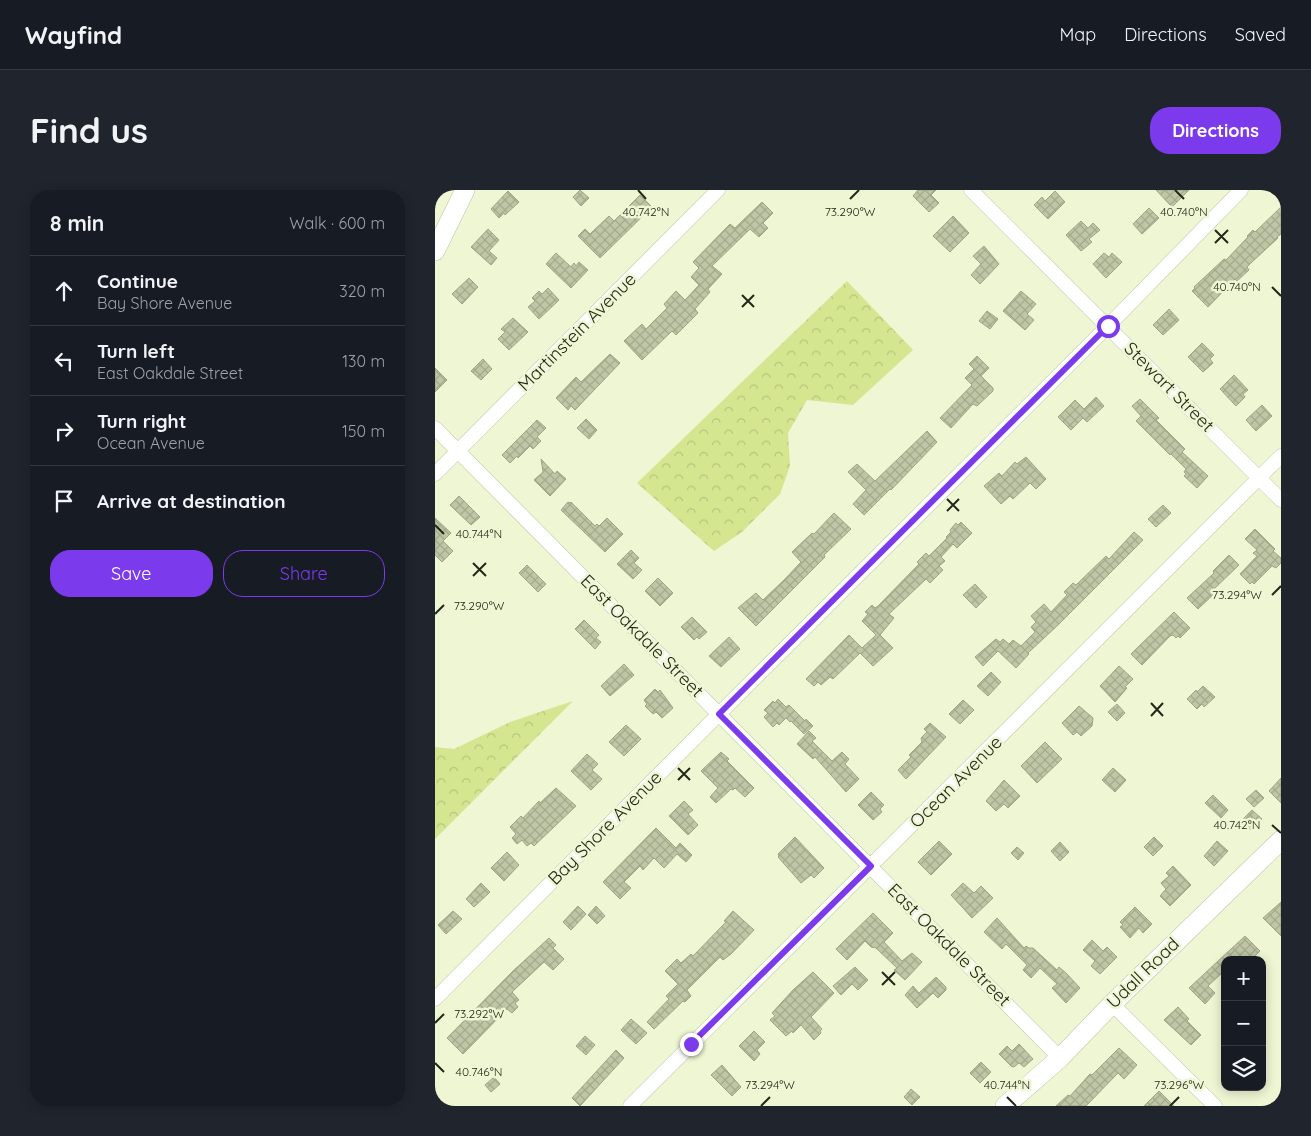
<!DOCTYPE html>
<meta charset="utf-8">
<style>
:root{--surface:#171b24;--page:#20242c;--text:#f1f3f6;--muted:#9ea1a6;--line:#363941;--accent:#7c3aed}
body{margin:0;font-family:Quicksand,sans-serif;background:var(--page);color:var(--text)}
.controls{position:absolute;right:15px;bottom:15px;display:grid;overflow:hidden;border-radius:10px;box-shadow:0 2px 12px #0003}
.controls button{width:45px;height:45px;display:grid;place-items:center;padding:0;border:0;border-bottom:1px solid var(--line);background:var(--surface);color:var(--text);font:25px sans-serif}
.stop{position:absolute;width:15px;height:15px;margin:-11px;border:4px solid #7c3aed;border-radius:50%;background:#fff}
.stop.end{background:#7c3aed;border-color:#fff;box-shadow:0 1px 5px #0008}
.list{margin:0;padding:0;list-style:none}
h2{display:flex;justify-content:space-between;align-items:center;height:65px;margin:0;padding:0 20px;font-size:21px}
h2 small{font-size:16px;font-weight:400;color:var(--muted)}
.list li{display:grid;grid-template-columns:32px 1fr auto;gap:15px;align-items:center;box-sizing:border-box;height:70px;padding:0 20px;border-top:1px solid var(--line)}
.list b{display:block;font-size:19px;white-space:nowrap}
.list p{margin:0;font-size:16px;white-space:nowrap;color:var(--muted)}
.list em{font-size:16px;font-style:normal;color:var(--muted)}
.actions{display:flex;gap:10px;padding:15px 20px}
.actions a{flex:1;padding:11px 0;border:1px solid var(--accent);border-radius:20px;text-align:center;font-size:18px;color:var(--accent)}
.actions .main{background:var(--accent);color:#fff}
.icon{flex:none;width:28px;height:28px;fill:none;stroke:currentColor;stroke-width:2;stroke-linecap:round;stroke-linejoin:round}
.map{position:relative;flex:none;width:846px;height:916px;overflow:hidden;border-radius:20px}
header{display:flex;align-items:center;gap:30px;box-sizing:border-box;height:70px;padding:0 25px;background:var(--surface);border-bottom:1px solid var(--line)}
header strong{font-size:24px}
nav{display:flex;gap:28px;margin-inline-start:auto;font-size:18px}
.intro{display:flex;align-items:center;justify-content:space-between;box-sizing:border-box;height:120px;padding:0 30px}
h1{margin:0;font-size:35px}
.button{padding:12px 22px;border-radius:20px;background:var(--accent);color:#fff;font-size:18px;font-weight:700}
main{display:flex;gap:30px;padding:0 30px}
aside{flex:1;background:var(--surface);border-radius:20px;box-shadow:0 2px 12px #0003}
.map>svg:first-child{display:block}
.forest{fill:url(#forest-crowns)}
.building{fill:url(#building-cross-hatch);stroke:#9ea584}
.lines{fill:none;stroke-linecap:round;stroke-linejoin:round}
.street-casing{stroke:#bec5a3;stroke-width:15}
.secondary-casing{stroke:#bec5a3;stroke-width:20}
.street{stroke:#fff;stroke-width:14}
.secondary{stroke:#fff;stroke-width:19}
.route{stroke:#7c3aed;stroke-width:6}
.ticks{fill:none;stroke:#242619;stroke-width:2}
.labels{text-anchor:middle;stroke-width:5;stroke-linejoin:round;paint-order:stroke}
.street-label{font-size:18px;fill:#242619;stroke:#eef6d3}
.ticks-label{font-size:12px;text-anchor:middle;fill:#242619;stroke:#eef6d3;stroke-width:5;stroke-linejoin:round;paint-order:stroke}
</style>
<header>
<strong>Wayfind</strong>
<nav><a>Map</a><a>Directions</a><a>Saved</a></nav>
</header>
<div class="intro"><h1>Find us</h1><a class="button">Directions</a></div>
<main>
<aside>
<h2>8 min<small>Walk · 600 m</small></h2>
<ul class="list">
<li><svg class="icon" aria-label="ahead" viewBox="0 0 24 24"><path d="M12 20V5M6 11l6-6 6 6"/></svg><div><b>Continue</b><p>Bay Shore Avenue</p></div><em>320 m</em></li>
<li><svg class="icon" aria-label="left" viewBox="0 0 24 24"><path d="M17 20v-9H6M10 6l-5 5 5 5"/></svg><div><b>Turn left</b><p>East Oakdale Street</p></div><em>130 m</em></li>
<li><svg class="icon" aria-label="right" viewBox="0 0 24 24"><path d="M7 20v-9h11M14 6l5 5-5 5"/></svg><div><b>Turn right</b><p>Ocean Avenue</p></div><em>150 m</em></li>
<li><svg class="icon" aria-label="arrive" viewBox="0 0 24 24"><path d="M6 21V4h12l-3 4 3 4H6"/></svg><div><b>Arrive at destination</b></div></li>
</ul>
<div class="actions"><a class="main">Save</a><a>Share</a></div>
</aside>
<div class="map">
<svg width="846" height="916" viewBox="0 0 846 916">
<defs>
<pattern id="forest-crowns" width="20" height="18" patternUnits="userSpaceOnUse" patternTransform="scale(1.25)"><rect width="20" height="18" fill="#d5e691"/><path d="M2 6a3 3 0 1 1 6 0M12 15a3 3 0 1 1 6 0" fill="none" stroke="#b7c57c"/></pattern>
<pattern id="building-cross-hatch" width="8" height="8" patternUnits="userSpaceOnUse" patternTransform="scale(1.25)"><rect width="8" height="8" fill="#bfc6a5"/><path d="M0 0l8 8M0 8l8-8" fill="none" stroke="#a4aa8d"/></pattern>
</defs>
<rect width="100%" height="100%" fill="#eef6d3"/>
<path class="forest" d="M412,91l66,69 -60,55 -46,-5 -19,33 2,33 -10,28 -38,38 -28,19 -77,-68z
M138,511l-138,138v-92l19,2 56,-27z"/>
<path class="building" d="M145,0l9,8 -8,8 -8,-9z
M483,0h18l-5,5 8,8 -10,9 -16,-16z
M721,0h33l-17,17z
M73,1l11,11 -14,13 -1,-2 -5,5 -8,-9z
M620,1l10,11 -17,17 -14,-14 8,-8 3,4z
M205,5l12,12 -52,51 -22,-22 7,-7 5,5 19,-18 5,5z
M327,12l11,11 -10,10 5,5 -9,9 -9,-8 -38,37 10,8 -14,15 2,3 -15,17 3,4 -22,22 -4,-4 -30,29 -18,-19 18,-17 4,5 21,-21 -3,-4 12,-13 9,9 14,-15 -8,-8 8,-9 -6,-6 37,-38 5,4z
M846,17v27l-4,3 1,1 -26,24 -5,5 2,3 -12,11 -2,-2 -27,28 -16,-16 3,-3 -1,-1 30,-28 2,1 22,-23 -1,-1 6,-6 2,2z
M714,18l10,10 -17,16 -9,-10z
M518,26l16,17 -19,19 -17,-16z
M646,31l7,7 5,-5 7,7 -11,9 3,3 -11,9 -15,-16z
M53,39l11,11 -10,11 8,7 -6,7 -20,-18z
M549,56l15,18 -19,20 -9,-9 10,-11 -8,-8z
M121,63l15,14 3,-4 2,3 3,-4 9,8 -17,18 -25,-24z
M669,63l5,4 3,-4 10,9 -16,16 -13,-14z
M34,88l9,9 -16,17 -10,-10z
M113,98l11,12 -20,19 -11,-12 7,-6 -3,-3 7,-7 3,3z
M586,101l15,13 -9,10 7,6 -9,10 -22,-19z
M734,119l10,11 -16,15 -10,-10z
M552,121l11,8 -8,10 -11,-8z
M78,128l15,14 -19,18 -11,-11 7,-7 -4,-3z
M767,153l12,12 -4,4 3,4 -10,9 -15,-15z
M175,164l10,9 -45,47 -4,-4 -3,4 -12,-12 20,-21 5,5z
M542,166l12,12 -8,8 12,12v3l-16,15 -4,-2 -22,24 -11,-10 32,-33 -7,-7 9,-9 -5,-5z
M48,169l9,10 -11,11 -10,-9z
M0,178l12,12 -12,12z
M799,185l14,15 -5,4 2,3 -9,9 -16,-17z
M661,207l8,9 -17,16 -4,-4 -12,12 -13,-13 17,-17 9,9z
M705,209l19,19 -3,2 29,29 -3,3 26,24 -11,12 -13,-12 2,-2 -2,-2 2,-3 -15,-15 -1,1 -34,-34 5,-5 -9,-10z
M827,215l10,11 -16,15 -10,-11z
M151,229l11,11 -8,9 -12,-11z
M102,230l9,8 -9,9 4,4 -8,8 -3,-3 -12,12 -1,-2 -7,7 -8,-8z
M492,241l10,11 -46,48 -1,-1 -26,26 -11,-11 13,-14 -18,-18 9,-8 18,17z
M591,267l20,22 -10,10 -6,-6 -17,16 -3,-3 -9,8 -17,-18 15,-13 3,3 13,-14 2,2z
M106,269l14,15 2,-3 9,8 -16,17 -16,-16 9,-8z
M24,306l21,21 -9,8 -21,-20z
M133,312l2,1 1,-1 24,24 2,-2 2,2 8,-8 16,16 -18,18 -44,-42z
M728,315l8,8 -15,14 -8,-8z
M399,323l17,16 -27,26 1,2 -69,69 -18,-18 18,-15 7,7 22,-21 16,-17 -9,-10 20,-19 2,1z
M0,328l16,15 -8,8 10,10 -11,11 -7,-7z
M526,332l11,11 -15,15 -4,-4 -12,13 4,4 -6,5 4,4 -13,13 -4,-4 -37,35 5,4 -14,17 13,13 -20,18 -13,-13 -27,26 -3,-2 -9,8 -3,-3 -4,4 -8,-7 43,-44 13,13 14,-13 -14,-14 6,-7 -3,-2 7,-7 3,3 3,-2 41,-42 -2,-2 9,-9 3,3 18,-18 -1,-1 5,-5 -1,-2 6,-7 2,2z
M820,339l20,20 -2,2 8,7v5l-5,5 -4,-2 -18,18 -2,-2 -2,2 -10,-10 17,-18 -4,-3 4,-3 -12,-11z
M699,342l9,8 -85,85 -30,28 1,1 -13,14 -18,-17 -15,15 -8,-9 21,-18 4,3 3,-3 6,5 4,-4 8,6 14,-14 -4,-5 5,-5 -5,-6 13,-12 7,8 16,-17 -3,-3 9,-9 3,2 30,-29 3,3z
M196,360l8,8 -5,5 8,7 -9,9 -16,-15z
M794,365l10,10 -25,24 2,3 -18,17 -11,-11 27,-25 -1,-2z
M92,375l19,19 -8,8 -19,-19z
M223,388l15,15 -13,13 -15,-15z
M540,394l12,13 -11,11 -13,-13z
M739,422l16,16 -10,10 -2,-2 -2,2 -3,-3 -3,1 -28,29 -11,-11z
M257,427l15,15 -8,7 -2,-2 -3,3 -13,-13z
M149,430l15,15 -3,3 5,4 -6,7 -20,-20z
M294,447l11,12 -19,18 -12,-11z
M189,474l10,11 -24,21 -9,-10z
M684,476l14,13 -8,8 2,1 -12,14 -15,-16z
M556,482l10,10 -13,14 -11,-10z
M768,496l12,11 -11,10 -2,-3 -5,5 -10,-10 9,-9 1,2z
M220,499l3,3 2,-2 13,18 -11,10 -6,-6 -3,2 -8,-8 2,-2 -3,-4z
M343,509l8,8 3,-2 16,16 1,-2 7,7 -9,8 -13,-13 -1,1 -4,-4 -7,7 -2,-2 -4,4 -9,-10 4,-4 -4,-3 9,-9 2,2z
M528,510l11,10 -14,14 -11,-10z
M682,514l8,9 -8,8 -9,-9z
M644,516l14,12 -1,8 -11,10 -4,-4 -4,3 -11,-12z
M495,533l16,14 -40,42 -8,-9 13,-13 -2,-2 13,-13 -1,-4 6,-6 -3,-3z
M191,535l15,14 -17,17 -15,-14z
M374,541l7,7 -4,3 20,20 10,-9 7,7 -4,5 14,15 -13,13 -31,-35 -2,2 -16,-15z
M610,552l17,17 -25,24 -16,-17z
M286,562l8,7 -2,2 27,27 -9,9 -10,-9 -2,2 -2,-1 -15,14 -6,-6 8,-9 -17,-17z
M152,564l11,10 -6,6 10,9 -11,11 -20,-19z
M678,578l13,12 -11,12 -13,-12z
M846,588v25l-12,-12z
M569,590l16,16 -12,12 -4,-4 -8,7 -10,-10z
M121,598l20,18 -42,40 -3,-3 -4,3 -5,-6 -5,4 -5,-6 4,-4 -6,-7 11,-11 2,2 16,-17 1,2z
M821,600l8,8 -10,9 -8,-8z
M436,602l13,13 -4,4 2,3 -9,8 -15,-15z
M778,605l15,15 -7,8 -16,-15z
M249,611l9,9 -5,4 10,11 -10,10 -19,-19z
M817,620l10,9 -11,11 -10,-9z
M221,638l20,20 4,-5 12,12 -6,7 -9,-8 -13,14 -10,-10 -11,12 -3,-4 -16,16 7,6 -11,11 -17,-17z
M360,647l29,31 -10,10 -3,-3 -10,8 -23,-26 1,-1 -1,-2z
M719,647l9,9 -10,10 -9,-9z
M504,651l13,13 -21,21 -13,-13z
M782,651l11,10 -14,15 -10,-10z
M625,652l9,10 -9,9 -9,-10z
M582,657l7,6 -6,7 -7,-7z
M72,662l12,13 -15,16 -13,-13z
M738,676l18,19 -21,21 -10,-10 6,-7 -5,-6 8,-7 -3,-3z
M46,693l9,9 -16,15 -8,-8z
M528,693l11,10 7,-7 12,12 -21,20 -21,-23z
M846,712v34l-18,-18z
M143,716l8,8 -15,16 -8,-8z
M161,716l9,10 -8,8 -9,-9z
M700,717l17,17 -9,9 -4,-5 -9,10 -10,-11 3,-2 -3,-3z
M18,721l9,8 -16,15 -8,-9z
M298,721l21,19 -23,24 -8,6 -3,-3 -33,33 4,6 -6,6 -2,-1 -29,28 -7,-7 22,-23 -3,-3 12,-12 -13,-13 12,-12 4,4 10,-9 2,2 33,-34 -2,-1z
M438,723l20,20 -9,9 18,19 10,-8 10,9 -17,18 -11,-10 3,-2 -21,-20 -5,-1 -6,-6 -18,19 -11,-11z
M562,728l27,30 2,-2 3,2h4l24,22 2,-3 8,7 13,14 -14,15 -14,-15 5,-4 -17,-16 -9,10 -8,-8 4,-5 -21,-21 -4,5 -18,-17z
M810,746l15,15 -9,9h-26v10l-17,16 7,7 -10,11 -16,-16z
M114,748l7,7 -3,3 11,11 -11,11 -9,-8 -32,30 7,8 -4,3 3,4 -6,6 -5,-4 -44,45 -16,-16 66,-67z
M657,750l11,11 4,-4 10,10 -17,17 -9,-8 4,-5 -12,-11z
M420,777l13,13 -10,10 -6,-6 -11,11 -8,-9z
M378,782l21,21 -23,24 11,12 -2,2 1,2 -7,7 -13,-15 -8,8 -1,-2 -6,5 -16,-16 5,-4 -3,-3 21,-23z
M501,787l10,10v3l-8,8 -5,-5 -16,15 -12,-13 8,-9 6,7z
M743,817l11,12 -2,2 14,14 -10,10 -27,-25z
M196,829l16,14 -11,11 -15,-14z
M319,841l11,11 -8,8 3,4 -6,7 -15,-15z
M150,846l10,9 -9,10 -10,-9z
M584,854l14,15 -9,8 -5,-4 -5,4 -3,-1 -12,-12 8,-8 5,5z
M684,858l18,17 -13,14 -6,-6 -32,33h-30l12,-11 2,1 20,-22 2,1z
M181,860l8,8 -44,48 -8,-8z
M546,872l10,10 -11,11 -10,-10z
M287,875l19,22 -9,9 -21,-21z
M59,887l6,7 -9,8 -6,-7z
M476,899l9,8 -8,8 -8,-8z
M724,901l15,15h-30z"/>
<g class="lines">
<g class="street-casing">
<path id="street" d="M536,0l310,310
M0,238l625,630
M0,284l283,-284
M0,809l284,-285 389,-388 133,-136
M677,814l103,102
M195,916l651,-650"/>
</g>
<g class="secondary-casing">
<path id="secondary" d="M0,61l30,-61
M570,916l55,-48 52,-54 169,-164"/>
</g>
<use href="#street" class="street"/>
<use href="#secondary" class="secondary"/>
</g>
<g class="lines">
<path class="route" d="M256,854l180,-178 -152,-152 389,-388"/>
</g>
<path class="ticks" d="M203,0l8,9M740,0l9,9M415,9l9,-9M780,40l13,13M780,53l13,-13M837,97l9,9M307,105l12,12M307,117l12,-12M512,309l12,12M512,321l12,-12M0,335l9,9M38,373l13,13M38,386l13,-13M837,405l9,-9M0,424l9,-9M716,513l12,13M716,526l12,-13M243,578l12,12M243,590l12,-12M837,635l9,8M447,782l13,13M447,795l13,-13M0,833l9,-9M0,873l9,9M572,907l9,9M326,916l9,-9M735,916l9,-9"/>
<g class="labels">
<g class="street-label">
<text transform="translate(142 142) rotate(-45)" y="6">Martinstein Avenue</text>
<text transform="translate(734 197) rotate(45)" y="6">Stewart Street</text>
<text transform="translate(207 446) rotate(45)" y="6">East Oakdale Street</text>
<text transform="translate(521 592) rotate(-45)" y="6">Ocean Avenue</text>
<text transform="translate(170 638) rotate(-45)" y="6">Bay Shore Avenue</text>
<text transform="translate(514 755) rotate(45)" y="6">East Oakdale Street</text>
<text transform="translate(708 783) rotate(-44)" y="6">Udall Road</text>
</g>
</g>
<g class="ticks-label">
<text x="211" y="26">40.742°N</text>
<text x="749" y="26">40.740°N</text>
<text x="415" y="26">73.290°W</text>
<text x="802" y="101">40.740°N</text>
<text x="44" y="348">40.744°N</text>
<text x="802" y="409">73.294°W</text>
<text x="44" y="420">73.290°W</text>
<text x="802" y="639">40.742°N</text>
<text x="44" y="828">73.292°W</text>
<text x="44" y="886">40.746°N</text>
<text x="335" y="899">73.294°W</text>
<text x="744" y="899">73.296°W</text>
<text x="572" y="899">40.744°N</text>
</g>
</svg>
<div class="controls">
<button>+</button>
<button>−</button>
<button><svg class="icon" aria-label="layers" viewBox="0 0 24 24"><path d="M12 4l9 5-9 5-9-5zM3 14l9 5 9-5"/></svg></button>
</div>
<div class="stop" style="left:673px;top:136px"></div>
<div class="stop end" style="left:256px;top:854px"></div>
</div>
</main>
